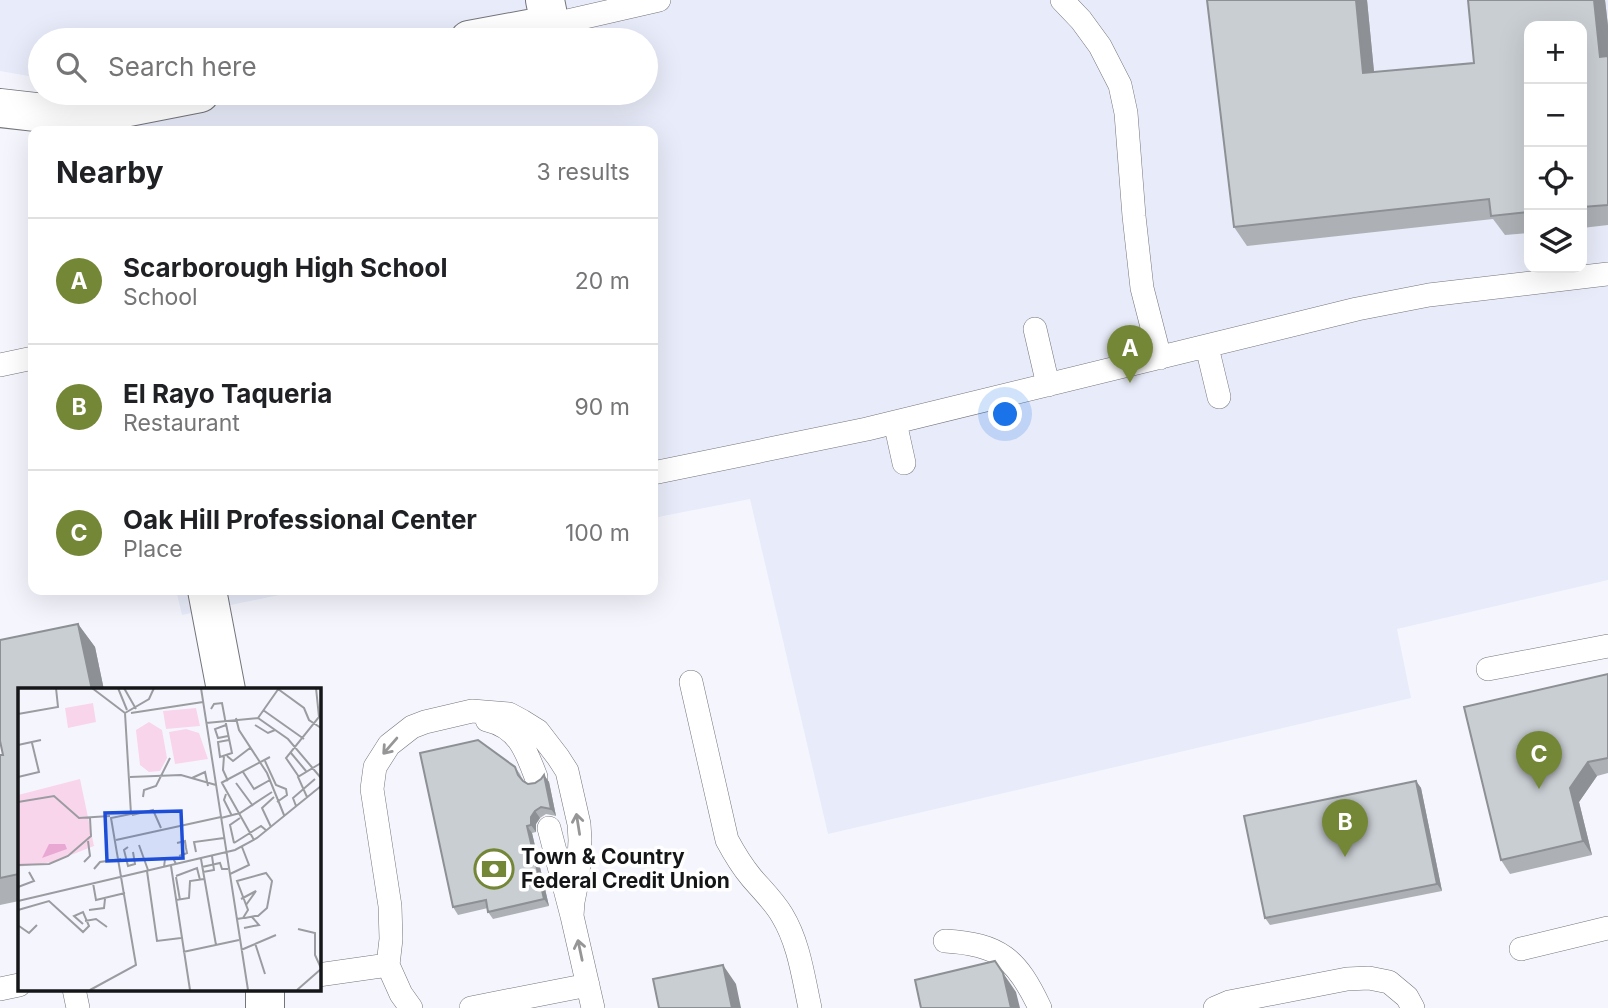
<!DOCTYPE html>
<meta charset="utf-8">
<style>
:root{--surface:#fff;--page:#f2f2f2;--text:#202124;--muted:#757577;--line:#e0e0e0;--accent:#748737}
body{margin:0;font-family:Inter,sans-serif;background:var(--page);color:var(--text)}
.controls{position:absolute;right:21px;top:21px;display:grid;overflow:hidden;border-radius:14px;box-shadow:0 7px 28px #0002}
.controls button{width:63px;height:63px;display:grid;place-items:center;padding:0;border:0;border-bottom:2px solid var(--line);background:var(--surface);color:var(--text);font:35px sans-serif}
.you{position:absolute;left:1006px;top:415px;width:24px;height:24px;margin:-18px;border:5px solid #fff;border-radius:50%;background:#1a73e8;box-shadow:0 0 0 10px #1a73e833}
.badge{display:grid;place-items:center;width:46px;height:46px;border-radius:50%;background:var(--accent);color:#fff;font-size:23px;font-weight:700}
.pin{position:absolute;translate:-50% -58px;filter:drop-shadow(0 2px 4px #0008)}
.pin::after{content:'';position:absolute;top:37px;width:24px;height:21px;background:inherit;clip-path:polygon(0 0,100% 0,50% 100%)}
.list{margin:0;padding:0;list-style:none}
h2{display:flex;justify-content:space-between;align-items:center;height:91px;margin:0;padding:0 28px;font-size:30px}
h2 small{font-size:23px;font-weight:400;color:var(--muted)}
.list li{display:grid;grid-template-columns:46px 1fr auto;gap:21px;align-items:center;box-sizing:border-box;height:126px;padding:0 28px;border-top:2px solid var(--line)}
.list b{display:block;font-size:26px;white-space:nowrap}
.list p{margin:0;font-size:23px;white-space:nowrap;color:var(--muted)}
.list em{font-size:23px;font-style:normal;color:var(--muted)}
.icon{flex:none;width:38px;height:38px;fill:none;stroke:currentColor;stroke-width:2;stroke-linecap:round;stroke-linejoin:round}
.map{position:relative;flex:none;width:1608px;height:1008px;overflow:hidden}
.search{position:absolute;background:var(--surface);box-shadow:0 7px 28px #0002;left:28px;top:28px;width:630px;height:77px;display:flex;align-items:center;gap:18px;box-sizing:border-box;padding:0 24px;border-radius:38px;color:var(--muted);font-size:26px}
.panel{position:absolute;background:var(--surface);box-shadow:0 7px 28px #0002;left:28px;top:126px;width:630px;height:469px;border-radius:14px}
.map>svg:first-child{display:block}
.built{fill:#e8ebf9;fill-rule:evenodd}
.lines{fill:none;stroke-linecap:round;stroke-linejoin:round}
.lane-casing{stroke:#74757b;stroke-width:24}
.street-casing{stroke:#74757b;stroke-width:40}
.lane{stroke:#fff;stroke-width:23}
.street{stroke:#fff;stroke-width:38}
.wall{fill:#adb1b5}
.shaded-wall{fill:#8d9094}
.building{fill:#c9ced3;stroke:#8d9094;stroke-width:2}
.oneway{stroke:#969697}
.labels{text-anchor:middle;stroke-width:7;stroke-linejoin:round;paint-order:stroke}
.poi-label{font-size:21px;font-weight:bold;fill:#151618;stroke:#fff;text-anchor:start}
.inset-road{fill:none;stroke:#9b9ca1;stroke-width:2}
.view{fill:#1d4ed8;fill-opacity:0.15;stroke:#1d4ed8;stroke-width:3.5}
.inset-edge{fill:none;stroke:#151618;stroke-width:3.5}
</style>
<div class="map">
<svg width="1608" height="1008" viewBox="0 0 1608 1008">
<rect width="100%" height="100%" fill="#f5f6fd"/>
<path class="built" d="M0,0h1608v580l-211,49 14,69 -583,136 -78,-335 -97,19v-387h-582l-9,-38h584v-53h-606v38l-40,-7zM1529,26h53v242h-53z
M176,590h128l-122,25z"/>
<g class="lines">
<g class="lane-casing">
<path id="lane" d="M1062,0l19,20 19,26 20,39 6,28 8,103 8,72 18,70
M553,35l-3,-10 109,-25
M1035,329l13,56
M1207,347l12,50
M0,365l33,-7
M895,422l9,41
M653,473l214,-44 490,-120 72,-14 179,-21
M1488,669l120,-23
M691,682l36,158c7,13 14,25 24,37 10,12 22,23 31,38 17,28 21,61 28,93
M487,720c31,7 39,30 49,57
M549,828l23,88 21,92
M945,941c55,3 72,18 95,67
M1521,949l87,-21
M318,975l70,-10
M0,989l19,-4
M74,989l4,19
M411,1008l-10,-14 -13,-29 3,-26 -1,-33 -18,-117 3,-22 14,-22 23,-18 13,-5 47,-11 37,3 13,7 16,10 20,26 9,14 12,53 1,16 -2,37 -5,25 -1,14
M471,1008l117,-23
M1215,1008l14,-6 118,-23 22,-1 20,4 18,15 6,11"/>
</g>
<g class="street-casing">
<path id="street" d="M469,40l81,-15 -5,-25
M0,108l53,6 24,1 31,-4
M112,131l-4,-20 92,-18
M207,590l19,100
M265,989v19"/>
</g>
<use href="#lane" class="lane"/>
<use href="#street" class="street"/>
</g>
<path class="wall" d="M1207,0h160l7,72 100,-9 -6,-63h137l3,26v199l-26,3v-202h-53v207l-24,2 -12,-16 -246,27 -13,-19z
M78,624l17,23 9,43h-85v211l-19,4v-150h3l-3,-14v-101z
M1608,674v99l-11,3 -18,26 13,53 -82,19 -9,-14z
M515,767l5,7 3,7 5,3 7,-1 6,-4 3,-4 5,7 7,34 -10,-2 -6,4 -4,6v8l-4,1 17,73 -56,13 -5,-7v-4l-30,7 -5,-8z
M1416,781l5,7 21,103 -172,34 -5,-7z"/>
<path class="shaded-wall" d="M1356,0h11l9,92 -13,-19z
M1594,0h11l3,26v42l-8,-11z
M78,624l17,23 9,43h-12z
M1588,762l9,14 -18,26 13,53 -9,-14 -13,-53z
M544,775l5,7 7,34 -5,-7z
M1416,781l5,7 21,103 -5,-7z
M535,811l5,7 -4,6v8l-5,-7v-8z
M527,826l5,7 17,73 -5,-7z
M995,961l21,31 4,16h-9z
M723,965l13,19 5,24h-9z"/>
<path class="building" d="M1207,0h149l7,73 111,-10 -6,-63h126l6,57 8,-1v149l-26,2v-181h-53v186l-38,4 -2,-17 -255,28z
M78,624l14,66h-73v184l-19,4v-123h3l-3,-14v-101z
M1608,674v84l-20,4 -18,26 13,53 -82,19 -37,-153z
M478,740l37,27 3,8 5,6 5,3 7,-1 6,-4 3,-4 7,34 -10,-2 -6,4 -4,6v8l-4,1 17,73 -56,13 -2,-12 -33,7 -33,-154z
M1416,781l21,103 -172,34 -21,-102z
M995,961l8,12 8,35h-90l-6,-28z
M723,965l9,43h-73l-6,-29z"/>
<defs><path id="oneway-shaft" d="M-6 0H5M1.5-3L5.5 0L1.5 3" fill="none" stroke-width="1.6" stroke-linecap="round" stroke-linejoin="round" transform="scale(1.75)"/></defs>
<g class="oneway">
<use href="#oneway-shaft" transform="translate(390 746) rotate(131)"/>
<use href="#oneway-shaft" transform="translate(578 824) rotate(-99)"/>
<use href="#oneway-shaft" transform="translate(580 950) rotate(-102)"/>
</g>
<defs>
<g id="bank-ring" transform="scale(2.0125)"><circle r="9.5" fill="#fff" stroke="#748737" stroke-width="1.5"/><path d="M-6-4H6V4H-6ZM0-2.3a2.3 2.3 0 1 0 0 4.6a2.3 2.3 0 1 0 0-4.6Z" fill="#748737"/></g>
</defs>
<g fill-rule="evenodd">
<use href="#bank-ring" x="494" y="869"/>
</g>
<g class="labels">
<g class="poi-label">
<text x="521" y="864">Town &amp; Country<tspan x="521" dy="24">Federal Credit Union</tspan></text>
</g>
</g>
<g transform="translate(18 688)">
<rect width="303" height="303" fill="#f5f6fd"/>
<path d="M75,15l3,19 -28,6 -3,-20zM178,20l4,18 -34,3 -3,-18zM117,34l1,8 13,-8 13,8 5,28 -7,13 -11,1 -9,-7zM168,41l13,4 9,26 -33,5 -6,-32zM62,91l14,67 -41,16 -35,5v-72z" fill="#f9d5ec"/>
<path d="M31,156h16l2,5 -25,9z" fill="#e9a8d4"/>
<path class="inset-road" d="M74,0l33,25M100,0l9,22M106,0l12,21M183,0l47,302M260,1l26,19 5,12 12,8M193,21l3,-5 8,-1 3,16M245,22l41,29M107,25l24,-14 5,-11M113,25l72,-11M0,26l40,-7 -2,-19M218,30l3,12 28,43 17,42M240,30l21,-30M207,31l7,34 -12,4 -2,-15 11,-2M188,35l52,-5 30,21 33,39M208,37l-11,4 3,9 10,-2M237,37l13,8 7,-3M0,57l23,-5M273,65l15,18M206,68l-1,14 5,11M209,68l6,5 17,-13M247,73l11,24 10,4 1,6 -10,7M225,84l11,17 16,-9M0,89l21,-5 -7,-29M112,89l51,-2 35,10M281,89l-13,-19 33,-41 -3,-29M174,90l13,-6 3,14M203,95l49,-26M204,95l32,57M218,95l17,23M208,106l-2,6 8,16M125,109l1,-7 12,-4 14,-28M289,109l-9,-20 23,-14M0,114l36,-6 25,22 31,-2M278,118l-3,-8 22,-19M114,127l21,-5 8,18M203,130l19,-5 32,-21M253,139l-9,-19 12,-11M98,152l105,-23M159,155l8,-2 1,7 1,5 -8,3M216,155l27,-17 6,5M216,155l-4,-18 10,-7M121,157l9,25M110,159l-4,3 4,16 7,-2 -2,-12M178,164l-2,-10 30,-4M183,171l15,86M66,174l6,-6 -2,-15M0,177l31,-1 19,-8 23,-20 -1,-18M153,178l19,124M146,179l1,-8 8,-1 3,6M184,179l18,-4 2,6h6M76,181l6,-7 21,-3M129,183l10,70 24,-3M185,184l11,-2 -2,-14M212,186l19,-9 -7,-18M158,188l21,-8 3,12M158,189l4,23M75,195l3,17 29,-7M0,199l16,-6 -5,-9M223,211l15,-8 -10,14M158,212l13,-2 1,-17 14,-2M0,213l217,-51 22,-12 64,-52M0,222l31,-9 34,31 6,-6 -6,-14 -9,4 9,8M71,222l15,-2 1,-9M219,231l6,-1h2l10,-2h3l9,-8 5,-27 -6,-8 -29,8 11,29 -5,8M67,233l11,-2 11,8M1,238l10,7 8,-8M226,240l15,-3 -7,-8M280,241l17,4v22l6,13M237,255l10,31M223,262l35,-15M165,264l56,-12M72,302l46,-25 -25,-147 20,-4 -6,-101M279,302l24,-21"/>
<path class="view" d="M163,123l2,47 -76,3 -2,-48z"/>
<rect width="303" height="303" class="inset-edge"/>
</g>
</svg>
<div class="controls">
<button>+</button>
<button>−</button>
<button><svg class="icon" aria-label="locate" viewBox="0 0 24 24"><circle cx="12" cy="12" r="6"/><path d="M12 2v4M12 18v4M2 12h4M18 12h4"/></svg></button>
<button><svg class="icon" aria-label="layers" viewBox="0 0 24 24"><path d="M12 4l9 5-9 5-9-5zM3 14l9 5 9-5"/></svg></button>
</div>
<div class="you"></div>
<div class="pin badge" style="left:1130px;top:383px">A</div>
<div class="pin badge" style="left:1345px;top:857px">B</div>
<div class="pin badge" style="left:1539px;top:789px">C</div>
<div class="search"><svg class="icon" aria-label="search" viewBox="0 0 24 24"><circle cx="10" cy="10" r="6"/><path d="M15 15l6 6"/></svg>Search here</div>
<section class="panel">
<h2>Nearby<small>3 results</small></h2>
<ul class="list">
<li><span class="badge">A</span><div><b>Scarborough High School</b><p>School</p></div><em>20 m</em></li>
<li><span class="badge">B</span><div><b>El Rayo Taqueria</b><p>Restaurant</p></div><em>90 m</em></li>
<li><span class="badge">C</span><div><b>Oak Hill Professional Center</b><p>Place</p></div><em>100 m</em></li>
</ul>
</section>
</div>
